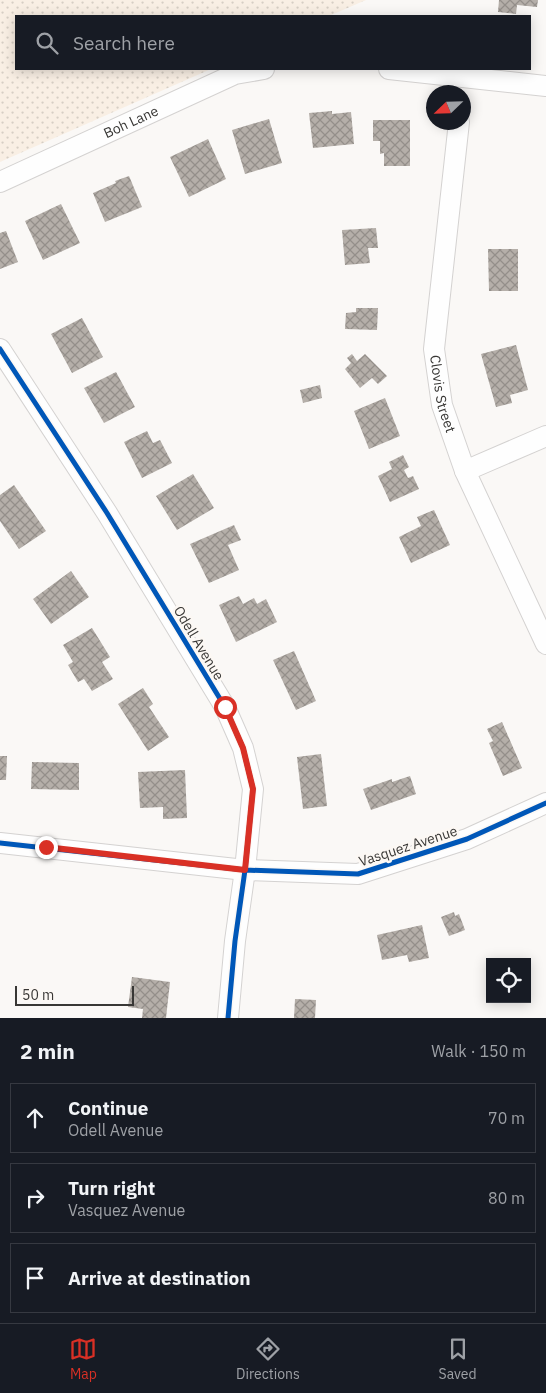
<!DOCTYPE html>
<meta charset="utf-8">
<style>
:root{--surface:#171b24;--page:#20242c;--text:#f1f3f6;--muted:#9ea1a6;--line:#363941;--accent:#d93025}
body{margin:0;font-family:"IBM Plex Sans",sans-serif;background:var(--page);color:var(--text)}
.controls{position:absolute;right:15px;bottom:15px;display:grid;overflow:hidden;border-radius:0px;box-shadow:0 2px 12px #0003}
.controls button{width:45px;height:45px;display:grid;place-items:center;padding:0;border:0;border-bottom:1px solid var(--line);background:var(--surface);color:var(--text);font:25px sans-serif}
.compass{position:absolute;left:426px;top:85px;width:45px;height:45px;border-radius:50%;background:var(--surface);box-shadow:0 2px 12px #0003;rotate:247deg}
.scale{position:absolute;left:15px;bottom:12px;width:119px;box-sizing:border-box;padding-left:5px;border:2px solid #383735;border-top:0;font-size:14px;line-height:18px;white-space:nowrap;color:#383735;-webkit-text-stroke:4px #fcf8f4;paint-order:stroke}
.stop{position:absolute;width:15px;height:15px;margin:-11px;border:4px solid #d93025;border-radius:50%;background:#fff}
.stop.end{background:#d93025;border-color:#fff;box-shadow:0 1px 5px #0008}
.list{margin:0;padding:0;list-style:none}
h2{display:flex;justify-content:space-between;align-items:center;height:65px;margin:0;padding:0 20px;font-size:21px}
h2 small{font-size:16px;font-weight:400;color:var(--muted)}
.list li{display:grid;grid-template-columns:32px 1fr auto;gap:15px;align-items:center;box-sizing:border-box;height:70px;margin:0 10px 10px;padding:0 10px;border:1px solid var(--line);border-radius:0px}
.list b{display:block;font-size:19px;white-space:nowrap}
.list p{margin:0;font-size:16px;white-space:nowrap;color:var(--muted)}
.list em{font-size:16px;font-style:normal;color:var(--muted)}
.icon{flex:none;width:28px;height:28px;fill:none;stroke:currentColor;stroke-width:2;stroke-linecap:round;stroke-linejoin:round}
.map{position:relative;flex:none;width:546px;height:1018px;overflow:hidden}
.search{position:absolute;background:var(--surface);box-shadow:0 2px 12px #0003;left:15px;right:15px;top:15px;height:55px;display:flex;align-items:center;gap:12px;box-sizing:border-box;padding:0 18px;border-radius:0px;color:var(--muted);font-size:19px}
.sheet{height:305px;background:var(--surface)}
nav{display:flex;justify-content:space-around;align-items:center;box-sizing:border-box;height:70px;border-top:1px solid var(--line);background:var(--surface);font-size:14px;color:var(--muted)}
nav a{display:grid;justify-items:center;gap:2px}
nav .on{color:var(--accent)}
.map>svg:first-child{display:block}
.grass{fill:url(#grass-dots)}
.building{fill:url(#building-cross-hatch)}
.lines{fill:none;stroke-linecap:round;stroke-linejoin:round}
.minor-casing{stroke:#d4d2d1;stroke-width:22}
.minor{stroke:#fefefe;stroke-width:20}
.cycleway-casing{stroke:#fcf8f4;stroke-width:8}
.cycleway{stroke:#0057b8;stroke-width:5}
.route{stroke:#d93025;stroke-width:6}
.labels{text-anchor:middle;stroke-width:5;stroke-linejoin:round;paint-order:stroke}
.street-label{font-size:14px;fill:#383735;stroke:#fcf8f4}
</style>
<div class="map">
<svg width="546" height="1018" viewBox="0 0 546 1018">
<defs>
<pattern id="grass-dots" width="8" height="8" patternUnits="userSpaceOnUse" patternTransform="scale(1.25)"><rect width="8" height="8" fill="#f9efe4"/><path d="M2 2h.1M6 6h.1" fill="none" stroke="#d6cec4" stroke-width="1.8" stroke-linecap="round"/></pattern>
<pattern id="building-cross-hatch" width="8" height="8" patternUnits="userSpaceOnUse" patternTransform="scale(1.25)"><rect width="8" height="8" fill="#b5afa9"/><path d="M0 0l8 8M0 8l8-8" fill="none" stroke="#948f8a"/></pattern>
</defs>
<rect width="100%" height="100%" fill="#faf8f6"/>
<path class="grass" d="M0,0h366l-37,16h-313v53h195l-211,93z"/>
<path class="building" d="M499,0h39l-1,7 -20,-2 -1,9 -18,-2z
M332,111v3l19,-2 3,32 -41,4 -4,-35z
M269,119l13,44 -37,11 -13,-44z
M373,120h37v46h-26v-13l-4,1v-13h-7z
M208,139l18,40 -37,18 -19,-40z
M129,176l13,31 -37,15 -12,-29 23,-10 -1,-2z
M61,204l19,39 -37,17 -18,-39z
M376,228l2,20h-10l2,15 -25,2 -3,-35z
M6,231l12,31 -18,7v-36z
M488,249h30v42h-29z
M356,308h22l-1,22 -32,-1 1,-16 10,-1z
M82,318l21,39 -31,16 -21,-39z
M516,345l12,45 -18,5 2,8 -16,4 -15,-53z
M352,354l5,7 8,-7 22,22 -9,8 -6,-6 -12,10 -15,-19 6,-6 -4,-5z
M116,372l19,35 -31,16 -20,-35z
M320,385l2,13 -19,5 -3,-13z
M385,398l15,38 -31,13 -15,-38z
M147,431l6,12 7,-3 12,23 -30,15 -18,-36z
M403,455l6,12 -5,3 4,8 5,-2 6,13 -29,13 -12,-26 14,-7 -3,-7z
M193,474l21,34 -37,22 -21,-34z
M14,485l32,46 -27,18 -19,-28v-26z
M434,510l16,35 -39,18 -12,-26 22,-11 -4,-9z
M234,525l7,15 -13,5 11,25 -30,13 -19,-39z
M71,571l18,26 -38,27 -18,-25z
M239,596l4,8 11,-6 3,6 9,-5 11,23 -41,20 -17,-37z
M92,628l18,29 -8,5 11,17 -21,12 -8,-12 -6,3 -10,-17 5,-3 -10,-17z
M294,651l22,50 -20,9 -23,-50z
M143,688l10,16 -4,3 20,30 -21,14 -30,-47z
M502,722l20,46 -19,8 -14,-33 4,-2 -6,-12z
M321,754l6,52 -24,3 -6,-52z
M0,756h7l-1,24h-6z
M32,762l47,1v27l-48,-1z
M185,770l2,48 -24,1v-12l-23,1 -2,-36z
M410,776l6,18 -45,16 -8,-21 29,-10v3z
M454,912l1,4 4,-2 6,16 -16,6 -8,-19z
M422,925l7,33 -20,4 -2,-7 -25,5 -5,-25z
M132,977l38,5 -4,36h-24l1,-9 -15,-2z
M295,999l21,1 -1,18h-21z"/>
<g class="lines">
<g class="minor-casing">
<g id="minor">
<path d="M389,69l157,17"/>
<path id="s1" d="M459,122l-25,227 8,56 23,66 81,173"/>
<path id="s2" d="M0,182l235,-108 29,-5"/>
<path d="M0,349l107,164 118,194 18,41 10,41 -8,81 -10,71 -7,77"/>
<path d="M465,471l81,-35"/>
<path d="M0,843l245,27 113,4 109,-35 79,-36"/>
</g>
</g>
<use href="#minor" class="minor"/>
<g class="cycleway-casing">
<path id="cycleway" d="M0,349l107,164 118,194 18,41 10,41 -8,81 -10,71 -7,77
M0,843l245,27 113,4 109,-35 79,-36"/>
</g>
<use href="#cycleway" class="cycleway"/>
</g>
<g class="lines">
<path class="route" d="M46,847l199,23 8,-81 -10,-41 -18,-41"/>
</g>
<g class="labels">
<g class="street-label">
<text dy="5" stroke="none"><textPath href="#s2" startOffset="144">Boh Lane</textPath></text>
<text dy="5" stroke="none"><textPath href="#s1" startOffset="274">Clovis Street</textPath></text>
<text transform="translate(199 643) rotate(59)" y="5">Odell Avenue</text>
<text transform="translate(408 846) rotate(-18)" y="5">Vasquez Avenue</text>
</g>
</g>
</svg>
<div class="controls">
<button><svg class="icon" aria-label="locate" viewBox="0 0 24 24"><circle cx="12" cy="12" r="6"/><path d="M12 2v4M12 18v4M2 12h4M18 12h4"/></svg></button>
</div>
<svg class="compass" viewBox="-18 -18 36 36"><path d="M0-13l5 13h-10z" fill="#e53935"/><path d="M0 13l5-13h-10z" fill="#9ea1a6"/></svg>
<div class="scale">50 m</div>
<div class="stop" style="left:225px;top:707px"></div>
<div class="stop end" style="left:46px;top:847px"></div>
<div class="search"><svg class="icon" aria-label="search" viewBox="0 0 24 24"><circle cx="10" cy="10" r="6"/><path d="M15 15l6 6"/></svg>Search here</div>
</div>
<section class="sheet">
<h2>2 min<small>Walk · 150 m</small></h2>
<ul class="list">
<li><svg class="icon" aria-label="ahead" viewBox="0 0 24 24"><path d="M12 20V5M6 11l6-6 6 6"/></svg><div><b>Continue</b><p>Odell Avenue</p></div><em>70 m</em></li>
<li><svg class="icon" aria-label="right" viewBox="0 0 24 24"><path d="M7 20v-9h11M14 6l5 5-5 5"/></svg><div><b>Turn right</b><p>Vasquez Avenue</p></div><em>80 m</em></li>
<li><svg class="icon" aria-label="arrive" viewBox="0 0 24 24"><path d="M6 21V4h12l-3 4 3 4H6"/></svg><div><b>Arrive at destination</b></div></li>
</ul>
</section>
<nav>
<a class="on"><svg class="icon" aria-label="map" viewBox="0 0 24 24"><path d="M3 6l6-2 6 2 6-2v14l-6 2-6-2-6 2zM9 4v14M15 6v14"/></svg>Map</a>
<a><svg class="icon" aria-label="directions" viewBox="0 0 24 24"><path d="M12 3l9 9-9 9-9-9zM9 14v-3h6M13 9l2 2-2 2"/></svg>Directions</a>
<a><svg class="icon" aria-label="saved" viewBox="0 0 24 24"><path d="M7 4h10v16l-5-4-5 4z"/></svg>Saved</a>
</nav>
